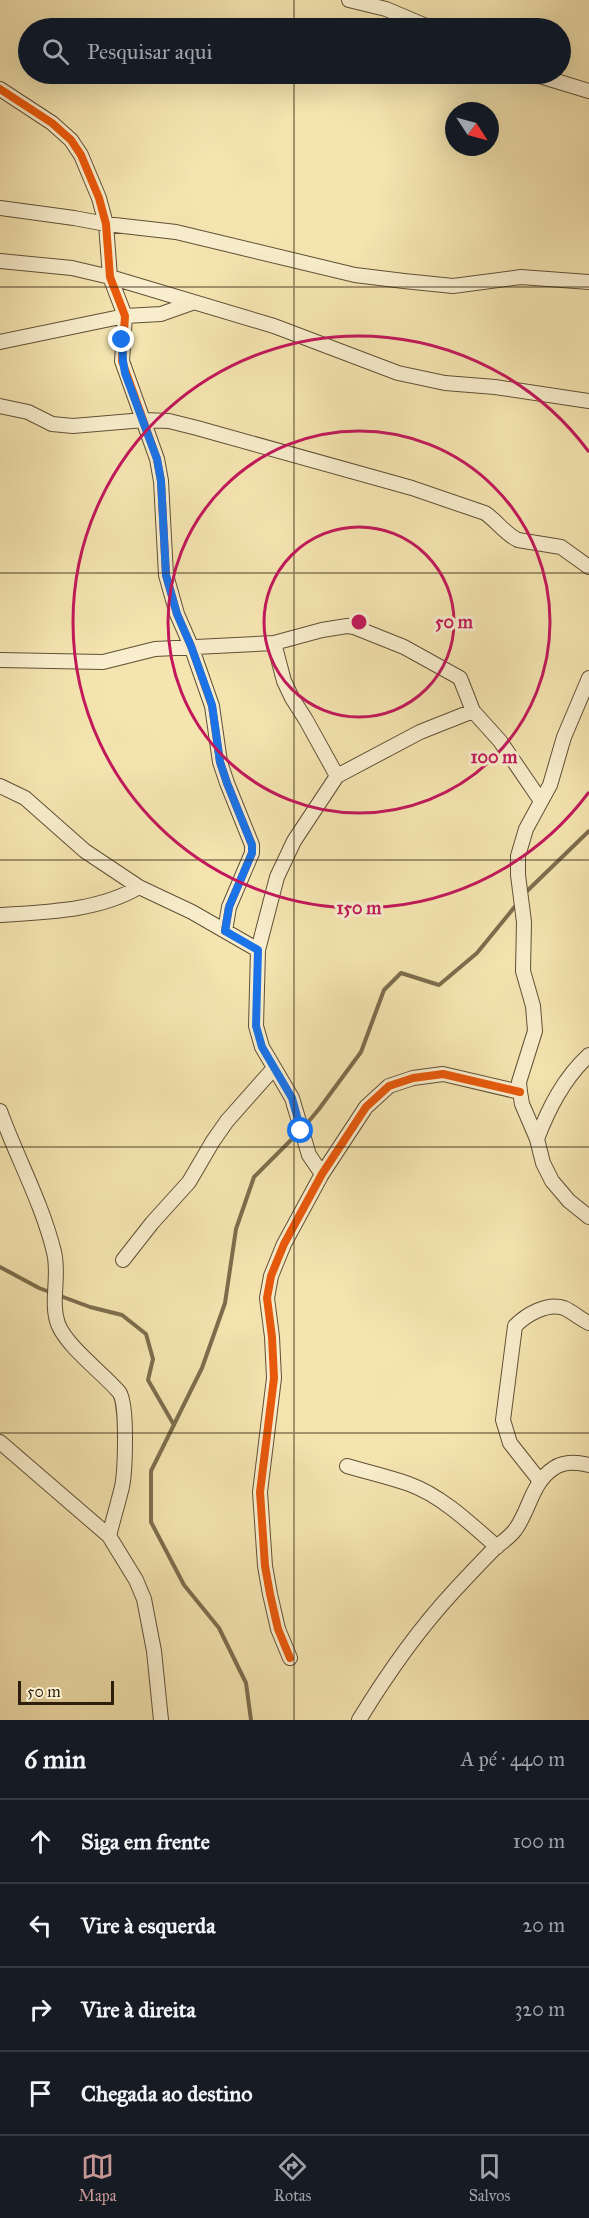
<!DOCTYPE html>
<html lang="pt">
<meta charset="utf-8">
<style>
:root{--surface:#171b24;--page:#20242c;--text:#f1f3f6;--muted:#9ea1a6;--line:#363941;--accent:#c59692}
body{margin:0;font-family:"IM FELL Great Primer",serif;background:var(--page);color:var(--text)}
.compass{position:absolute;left:445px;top:102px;width:54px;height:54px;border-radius:50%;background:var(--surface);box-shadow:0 6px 24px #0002;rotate:126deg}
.scale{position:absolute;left:18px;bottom:15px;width:96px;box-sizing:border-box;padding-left:6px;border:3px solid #2e1f0c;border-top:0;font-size:16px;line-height:21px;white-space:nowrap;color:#2e1f0c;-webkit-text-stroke:4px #f8edcc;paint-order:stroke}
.stop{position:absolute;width:18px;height:18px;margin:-14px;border:4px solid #1a73e8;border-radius:50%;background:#fff}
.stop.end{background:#1a73e8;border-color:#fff;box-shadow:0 2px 6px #0008}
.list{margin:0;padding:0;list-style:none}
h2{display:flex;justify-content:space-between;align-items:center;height:78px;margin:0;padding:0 24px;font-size:26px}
h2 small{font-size:20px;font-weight:400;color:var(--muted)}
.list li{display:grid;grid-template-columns:39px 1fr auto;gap:18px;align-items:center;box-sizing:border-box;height:84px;padding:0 24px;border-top:2px solid var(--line)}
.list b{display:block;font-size:22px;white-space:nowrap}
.list em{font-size:20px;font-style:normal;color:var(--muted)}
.icon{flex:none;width:33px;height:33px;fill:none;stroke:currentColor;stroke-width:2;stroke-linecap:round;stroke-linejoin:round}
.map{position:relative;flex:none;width:589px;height:1720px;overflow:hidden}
.search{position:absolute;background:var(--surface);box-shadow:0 6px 24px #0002;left:18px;right:18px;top:18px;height:66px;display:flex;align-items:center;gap:15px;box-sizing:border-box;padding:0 21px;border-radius:33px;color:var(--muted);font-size:22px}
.sheet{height:414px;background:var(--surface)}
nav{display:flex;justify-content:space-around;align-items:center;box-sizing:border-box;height:84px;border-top:2px solid var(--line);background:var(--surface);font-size:16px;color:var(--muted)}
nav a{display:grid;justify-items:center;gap:3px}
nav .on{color:var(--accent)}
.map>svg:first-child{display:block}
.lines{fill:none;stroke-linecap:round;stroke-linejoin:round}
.stream{stroke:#7d6d4d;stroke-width:4}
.street-casing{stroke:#605035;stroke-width:16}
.street{stroke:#f8edcc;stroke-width:14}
.cycleway-casing{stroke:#f8edcc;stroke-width:11}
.cycleway{stroke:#e8590c;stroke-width:8}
.route{stroke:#1a73e8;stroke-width:8}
.grid{fill:none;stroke:#2e1f0c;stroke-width:1.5;stroke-opacity:0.55}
.ring{fill:none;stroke:#c2185b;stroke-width:3}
.centre{fill:#c2185b;stroke:#f8edcc;stroke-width:3}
.ring-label{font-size:18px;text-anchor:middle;font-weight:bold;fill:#c2185b;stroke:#f8edcc;stroke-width:6;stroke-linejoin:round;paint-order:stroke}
</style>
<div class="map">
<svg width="589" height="1720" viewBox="0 0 589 1720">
<rect width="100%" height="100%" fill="#f4e4b0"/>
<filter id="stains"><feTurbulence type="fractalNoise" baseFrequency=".00333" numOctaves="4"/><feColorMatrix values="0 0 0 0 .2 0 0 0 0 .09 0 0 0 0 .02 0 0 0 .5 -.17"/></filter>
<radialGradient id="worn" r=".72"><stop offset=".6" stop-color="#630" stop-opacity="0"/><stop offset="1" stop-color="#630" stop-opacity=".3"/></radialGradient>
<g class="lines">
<path class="stream" d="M525,893l64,-62
M304,1127l15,-18 42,-57 23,-62 17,-17 38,12 38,-32 40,-49
M0,1267l39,21 51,19 32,8 24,19 7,25 -5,21 26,45
M251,1720l-5,-37 -27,-55 -35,-43 -33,-63v-51l51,-103 23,-65 11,-74 18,-52 45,-45"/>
<g class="street-casing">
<path id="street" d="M349,0l37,9 45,19
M533,74l56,17
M0,89l52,34 19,17 10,15 18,43 7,26 4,53 15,39 -3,45 35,98 4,22 5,94 11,39 14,32 21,60 8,56 7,21 25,62v8l-23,54 -4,24
M0,208l74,10 32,6 70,8 179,43 49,6 49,5 68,-9 68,5
M0,261l72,7 38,9 164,49 124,47 47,10 50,4 94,14
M0,342l125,-26 36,-2 31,-11
M0,406l28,6 24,12 21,2 71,-6 25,1 28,7 215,60 73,25c12,8 20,21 33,27l43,7 28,20
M0,660l103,2 52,-13 119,-6 48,-13 25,-4 7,1 50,20 56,31 13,33
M589,678l-25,59 -14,48 -24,44 -8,27v19l6,47 -1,49 10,35 2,25 -16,51 1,10 2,12 15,35 6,24 9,18 17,20 20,16
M337,776l83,-44 53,-21 27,30 41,60
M0,786l25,12 60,53 54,36 53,25 66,38 -2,76 6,21 30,51 17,57 13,19
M0,915c46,-3 99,-4 139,-28
M258,950l19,-73 17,-36 43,-65 -31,-56 -14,-22 -8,-17 -10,-38
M0,1111c17,47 42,92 54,141 6,24 -4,50 4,72 9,23 45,49 61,68 9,11 6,80 3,95 -4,16 -9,33 -13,49
M537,1139c12,-32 27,-61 52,-84
M123,1260l29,-37 37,-41 24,-41 14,-20 47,-53
M0,1442l109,94 27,44 8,19 10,52 7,69
M347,1466c20,6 42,11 62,18 33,12 62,40 88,63
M540,1481l-30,-38 -7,-23 12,-94c11,-11 32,-24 49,-18 9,4 16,11 25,15
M290,1658l-12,-29 -8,-35 -5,-28 -5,-74 14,-114 -2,-41 -5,-39 4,-22 13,-32 38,-70 44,-67 23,-21 24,-8 30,-4 77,18
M359,1720c28,-46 59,-90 95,-129 13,-14 27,-29 41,-43 7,-6 15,-11 20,-18 15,-20 16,-47 39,-62 10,-7 23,-6 35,-3"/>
</g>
<use href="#street" class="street"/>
<g class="cycleway-casing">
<path id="cycleway" d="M0,89l52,34 19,17 10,15 18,43 7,26 4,53 15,39 -3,45 35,98 4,22 5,94 11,39 14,32 21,60 8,56 7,21 25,62v8l-23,54 -4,24
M290,1658l-12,-29 -8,-35 -5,-28 -5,-74 14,-114 -2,-41 -5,-39 4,-22 13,-32 38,-70 44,-67 23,-21 24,-8 30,-4 77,18"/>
</g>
<use href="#cycleway" class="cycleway"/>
</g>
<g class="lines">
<path class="route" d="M122,340l1,21 2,12 32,86 4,22 5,94 11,39 14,32 21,59 8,57 7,21 25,62v8l-23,54 -4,24 33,19 -2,76 6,21 30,51 9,33"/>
</g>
<path class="grid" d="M294,0v28M294,74v1646M0,287h589M0,573h589M0,860h589M0,1147h589M0,1433h589"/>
<g class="ring">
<circle cx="359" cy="622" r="95"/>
<circle cx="359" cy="622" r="191"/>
<path d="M589 792A286 286 0 1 1 589 452"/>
</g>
<circle cx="359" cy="622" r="9" class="centre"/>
<g class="ring-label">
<text x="454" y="628">50 m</text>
<text x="494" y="763">100 m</text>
<text x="359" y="914">150 m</text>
</g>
<rect width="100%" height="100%" filter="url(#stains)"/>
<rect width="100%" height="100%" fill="url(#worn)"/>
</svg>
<svg class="compass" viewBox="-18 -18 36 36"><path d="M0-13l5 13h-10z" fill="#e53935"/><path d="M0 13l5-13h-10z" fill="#9ea1a6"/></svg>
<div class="scale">50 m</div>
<div class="stop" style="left:301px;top:1131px"></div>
<div class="stop end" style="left:122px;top:340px"></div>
<div class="search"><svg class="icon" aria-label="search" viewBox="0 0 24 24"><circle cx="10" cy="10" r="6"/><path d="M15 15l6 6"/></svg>Pesquisar aqui</div>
</div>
<section class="sheet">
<h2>6 min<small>A pé · 440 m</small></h2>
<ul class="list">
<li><svg class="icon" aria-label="ahead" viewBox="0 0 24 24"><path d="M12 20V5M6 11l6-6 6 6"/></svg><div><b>Siga em frente</b></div><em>100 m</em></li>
<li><svg class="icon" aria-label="left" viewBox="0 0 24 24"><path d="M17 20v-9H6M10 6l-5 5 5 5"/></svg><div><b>Vire à esquerda</b></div><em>20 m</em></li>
<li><svg class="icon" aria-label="right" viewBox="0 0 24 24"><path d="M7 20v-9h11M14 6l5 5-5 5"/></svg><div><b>Vire à direita</b></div><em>320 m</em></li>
<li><svg class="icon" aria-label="arrive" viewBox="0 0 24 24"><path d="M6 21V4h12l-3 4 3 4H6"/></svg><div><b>Chegada ao destino</b></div></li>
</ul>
</section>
<nav>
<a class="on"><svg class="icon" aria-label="map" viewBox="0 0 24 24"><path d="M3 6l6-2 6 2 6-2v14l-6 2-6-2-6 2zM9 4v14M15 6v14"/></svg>Mapa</a>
<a><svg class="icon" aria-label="directions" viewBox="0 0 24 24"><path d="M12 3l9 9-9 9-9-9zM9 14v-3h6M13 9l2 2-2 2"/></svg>Rotas</a>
<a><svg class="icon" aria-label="saved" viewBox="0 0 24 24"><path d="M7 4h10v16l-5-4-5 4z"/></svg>Salvos</a>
</nav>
